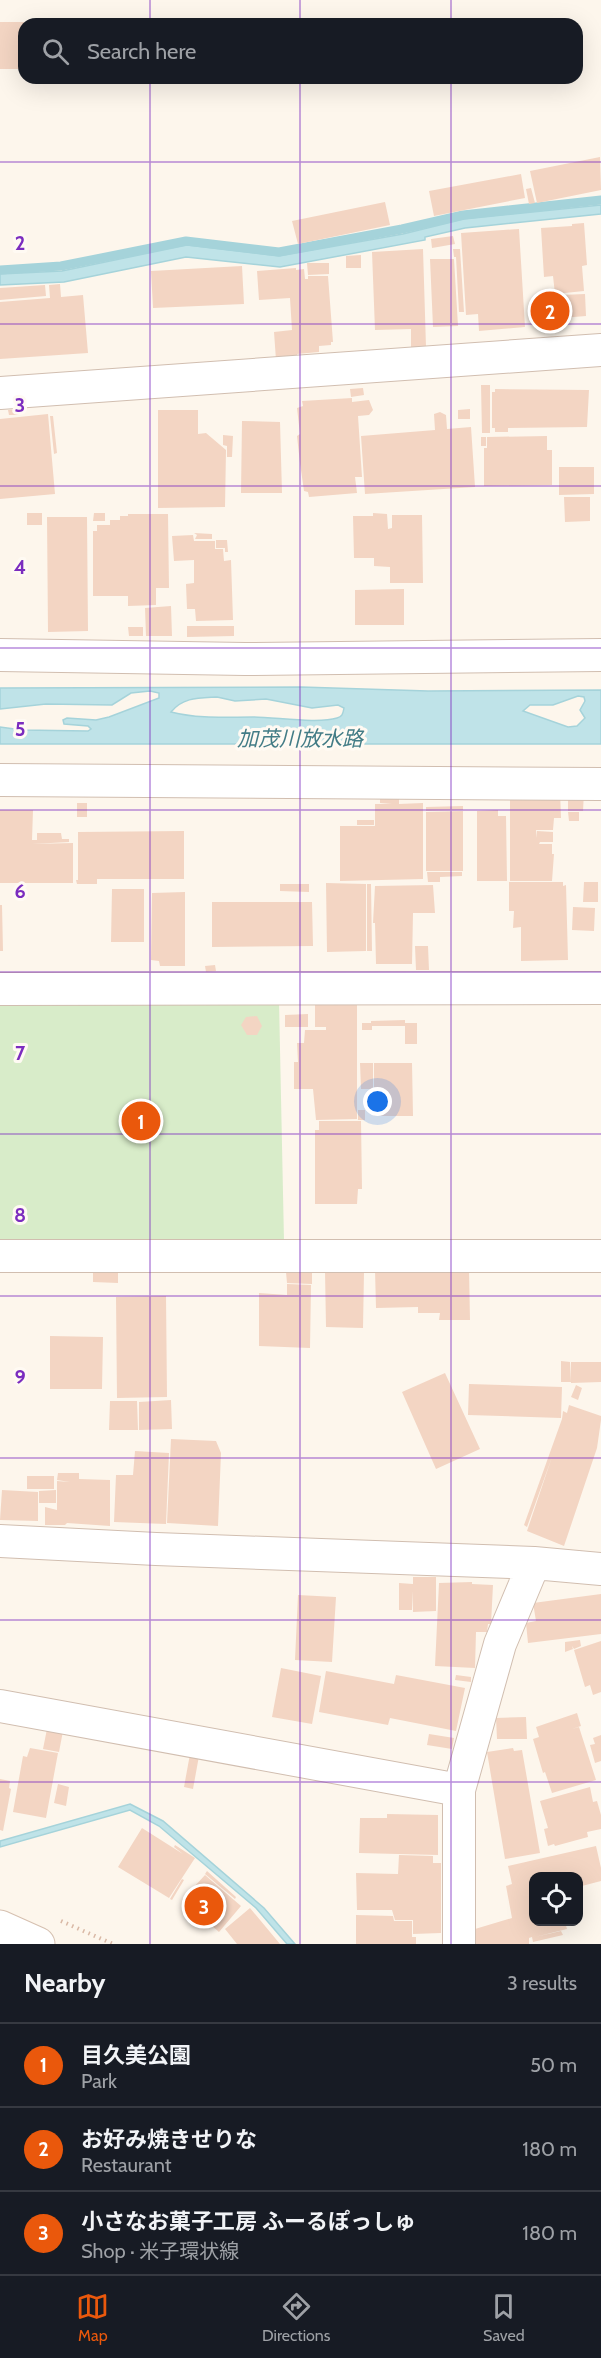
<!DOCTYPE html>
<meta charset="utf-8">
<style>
:root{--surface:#171b24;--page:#20242c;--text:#f1f3f6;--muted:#9ea1a6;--line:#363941;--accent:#ea580c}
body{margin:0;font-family:Cabin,"Noto Sans JP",sans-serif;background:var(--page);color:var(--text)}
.controls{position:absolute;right:18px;bottom:18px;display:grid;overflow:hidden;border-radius:12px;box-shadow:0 6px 24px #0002}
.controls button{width:54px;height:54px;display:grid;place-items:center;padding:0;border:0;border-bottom:2px solid var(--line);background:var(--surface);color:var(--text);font:30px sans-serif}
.you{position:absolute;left:378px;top:1102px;width:21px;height:21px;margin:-15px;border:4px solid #fff;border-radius:50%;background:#1a73e8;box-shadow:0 0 0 9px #1a73e833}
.badge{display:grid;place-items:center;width:39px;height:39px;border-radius:50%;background:var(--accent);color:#fff;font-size:20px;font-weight:700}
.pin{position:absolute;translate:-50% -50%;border:3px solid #fff;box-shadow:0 2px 6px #0006}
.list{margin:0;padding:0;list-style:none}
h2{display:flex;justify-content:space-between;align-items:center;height:78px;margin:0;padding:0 24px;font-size:26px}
h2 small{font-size:20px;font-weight:400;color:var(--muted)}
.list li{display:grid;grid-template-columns:39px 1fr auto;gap:18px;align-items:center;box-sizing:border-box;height:84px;padding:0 24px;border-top:2px solid var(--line)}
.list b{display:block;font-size:22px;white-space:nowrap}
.list p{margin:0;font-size:20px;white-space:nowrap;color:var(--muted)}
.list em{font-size:20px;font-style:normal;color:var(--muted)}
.icon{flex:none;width:33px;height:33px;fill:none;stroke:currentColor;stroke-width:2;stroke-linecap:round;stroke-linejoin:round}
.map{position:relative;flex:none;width:601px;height:1944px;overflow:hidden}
.search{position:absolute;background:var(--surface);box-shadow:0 6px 24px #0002;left:18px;right:18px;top:18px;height:66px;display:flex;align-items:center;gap:15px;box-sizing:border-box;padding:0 21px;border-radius:18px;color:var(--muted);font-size:22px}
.sheet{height:330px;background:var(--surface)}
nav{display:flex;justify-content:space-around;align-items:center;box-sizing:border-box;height:84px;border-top:2px solid var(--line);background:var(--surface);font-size:16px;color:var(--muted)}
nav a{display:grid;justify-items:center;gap:3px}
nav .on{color:var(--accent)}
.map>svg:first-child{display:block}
.green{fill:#d8ecc9}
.water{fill:#bfe3e8;stroke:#a5d3da;stroke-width:1.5;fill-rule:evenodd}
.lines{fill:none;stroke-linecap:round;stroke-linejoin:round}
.stream{stroke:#a5d3da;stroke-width:9}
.building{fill:#f3d5c3}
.minor-casing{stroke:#d1beb0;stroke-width:34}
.secondary-casing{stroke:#d6c0b0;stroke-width:35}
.path{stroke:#d9b8a5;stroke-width:4;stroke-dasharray:1.5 4.5;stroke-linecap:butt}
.minor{stroke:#fff;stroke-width:32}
.secondary{stroke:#fff;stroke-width:33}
.grid{fill:none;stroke:#7b2cbf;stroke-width:1.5;stroke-opacity:0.55}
.labels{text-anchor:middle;stroke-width:6;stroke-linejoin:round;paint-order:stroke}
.water-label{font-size:21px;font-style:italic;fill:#437c86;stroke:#fffaf3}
.grid-label{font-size:20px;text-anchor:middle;font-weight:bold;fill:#7b2cbf;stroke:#fffaf3;stroke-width:6;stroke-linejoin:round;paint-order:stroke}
</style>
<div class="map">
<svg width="601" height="1944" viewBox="0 0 601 1944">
<rect width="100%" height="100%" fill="#fdf6ec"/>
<path class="green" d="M279,1001l5,240h-284v-239z"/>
<path class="water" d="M601,205v9l-136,14 -40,9v3l-145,27 -94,-10 -122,25 -64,3v-11l62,-3 125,-26 92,11 124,-22 61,-15z
M301,687l127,4 173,-1v54h-601v-17l22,3 66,1 3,-2 -3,-3 -24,-2 -1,-4 4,-2 29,2 13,-3 50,-19v-5l-9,-2 -19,2 -19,12 -66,-1 -46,5v-21zM578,696l6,1 1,4 -5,9 5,8 -8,8 -9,1 -45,-16 7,-6h23zM217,697l18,4 31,-2 46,9 26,-3 6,3c-1,6 -2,9 -7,10 -19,6 -62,-1 -84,-1 -28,0 -54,2 -82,-5 12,-15 28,-14 46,-15z
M130,1804l33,17 101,87 31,36h-8l-31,-36 -97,-82 -29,-16 -130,37v-6z"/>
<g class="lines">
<path class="stream" d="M0,270l61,-4 125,-25 93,11 123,-23 61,-14 138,-15"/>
</g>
<path class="building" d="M0,22h24v47h-24z
M600,157l1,33 -64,13 -7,-32z
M521,174l4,24 -91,18 -5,-25z
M531,188l4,15 -6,1 -3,-15z
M385,202l5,23 -92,19 -6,-23z
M584,223l3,42 -5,1 2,25 -29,3 -2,-18 -9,1 -3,-49 31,-2v-2z
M519,229l6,98 -46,4 -1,-17 -12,1 -5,-82z
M453,236l2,8 -23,4 -1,-9z
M423,249l3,98h-15v-18l-36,1 -3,-78z
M453,249h7l4,63h-5l-3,-55h-2z
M361,255v13h-15v-12z
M430,259h24l4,67 -25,1z
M307,263h22v11l-21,1z
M242,266l2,38 -91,4 -2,-37z
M296,268v2l8,-1 1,10h3v-3h20l5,66h-2v3l-12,1v6l-22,2 1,4 -22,2 -2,-28 18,-2 -2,-32 -31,2 -2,-29z
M60,284l1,13 22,-2 5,58 -88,6v-57l50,-4 -1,-13z
M45,285l1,11 -46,4v-12z
M585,294l1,22 -48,4 -1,-24z
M481,385h9v48h-8z
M363,388l1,7 -13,2 -1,-8z
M495,389l94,1 -2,37 -79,1v4h-13v-4h-3v-36h3z
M352,398v4l17,-2 4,10 -4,5 -11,1 4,61h-7l2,16 -48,4 -1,-5 -4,-1 -4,-28 -3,-27 3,-2 -3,-26 6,-2 -1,-5z
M18,409l1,6h-10l-1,-5z
M470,409v10h-12v-9z
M158,410h40v24l8,-1 20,17 -1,57 -67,1z
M440,412l6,3 1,14 24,-2 4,60 -110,7 -4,-58 74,-6 -1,-16z
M48,414l7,80 -55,5v-80z
M50,416h3l4,37 -3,1z
M242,421l38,1 2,71h-41z
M223,435l10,1 -1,21h-5v-11l-4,-1z
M547,436v14h5v35l-68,1v-38h3v-11z
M481,437h5v9h-5z
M559,467h35v27l-35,1z
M564,497h26v24l-25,1z
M27,513h15v12h-15z
M94,513h11v8h-12z
M373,513l14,1 1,15 4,-1v-13h30l1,68h-33v-16l-16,-1v-8h-20l-1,-42h20z
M128,514h40l1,74h-13v17l-28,1v-10h-35v-65h4v-6h13v-5h10v-4h8z
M47,517h40l1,114 -40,1z
M194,533l18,1v5h-17l2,-4z
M193,535l1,6h21v8h8l1,12 7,-1 2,60 -37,1 -1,-12h-8l-1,-25 8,-1v-23l-20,1 -2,-25z
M216,540h11l1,12h-3v-4h-9z
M404,589v36h-49v-35z
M171,606l1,30h-26l-1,-28z
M187,626h47v10l-47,1z
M128,627h15v9h-14z
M510,791h50l1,27h-7l-1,12h-17l1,8v-7l16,1v10h-13l-1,2h13v10h2l-2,27h-42z
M380,792h19v12l24,-1v76l-83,2v-55h35v-22h17l-12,-1z
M568,792h16l-1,19h-15z
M77,803h10v14h-10z
M463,806v4l-37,1v-4z
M0,810h33l-1,30h5v-7h24l1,6h7v3l-37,2 41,-1v40h-73z
M498,810v6h8l1,65h-30v-70z
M463,811v60h-37v-59z
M568,812h11v9h-10z
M357,820h17v5h-17z
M184,831v48h-87v5h-20l-1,-4h2v-48z
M427,872h35v4l-22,1v5h-12z
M509,882h54v4l3,-1 2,75 -47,1v-34l-8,1 1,-17h-5z
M584,882h14v20h-15z
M326,883l40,1v67l-39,1z
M280,884h29v8l-29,-1z
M367,884h4l1,67h-5z
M433,885l2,28h-22l-1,51h-36l-1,-41h-2l2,-37z
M112,889h32v53h-33z
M185,892v74h-25l-1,-5 -8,-1 1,-67z
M212,902h100l1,44 -101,1z
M0,905h2l1,46h-3z
M573,907l22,1 -1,23 -22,-1z
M415,946h13l1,24h-13z
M215,965l1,6 -10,1 -1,-6z
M315,1000h42v119l-41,1 -3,-31h-19v-27h4l-1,-19h7l1,-13h21v-3h-11z
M308,1014v13h-23v-12z
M257,1016l5,10 -5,9h-10l-6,-10 5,-8z
M405,1020v3h12v21h-12v-18h-33v4h-10v-7h9v-2z
M360,1063h13v26h-12z
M374,1063h38l1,53h-39z
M358,1110h7v10h-7z
M319,1121h42l1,68h-4l-1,15h-42v-74h4z
M469,1269l1,51h-31l1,-7h-22v-6l-42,1 -1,-38z
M93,1270h25v13l-25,-1z
M325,1271l39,1 -1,56 -37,-1z
M286,1272l26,1v11l-25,-1z
M287,1284l24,1 -1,63 -51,-2v-53l28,2z
M166,1296l1,101 -50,1 -1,-101z
M50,1336l53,1 -1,52h-52z
M561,1361l9,1 1,20h-10z
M571,1362h30v20l-30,1z
M445,1373l35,76 -44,20 -34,-77z
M469,1384l93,3 -1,31 -93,-3z
M576,1385l6,3 -4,12 -7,-3z
M171,1400l1,29 -33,1v-28z
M110,1401h27l1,29h-29z
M569,1405l32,11v4l-4,28 -33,98 -37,-15 25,-74 -25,70 -3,-2 38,-106 1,-8 4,2z
M171,1439l45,2 5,12 -3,73 -51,-3z
M135,1451l34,2 -3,71 -52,-2 2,-47h17z
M58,1473h21v6l31,1v46l-43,-3 -2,2h-20v-18l12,3v-29l13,1 -13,-2z
M27,1476h27v13h-27z
M2,1490l36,2v29l-38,-1z
M56,1490v13h-17v-12z
M413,1577h23v34l-23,1v-21l-1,19h-13v-27l14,1z
M472,1582v2l21,1 -2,39h-3l-1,8h-11l-1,36 -40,-2 4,-83z
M601,1594v40l-73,9 -2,-20 10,-2 -3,-18z
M298,1595l38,2 -4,65 -37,-2z
M580,1640l1,6 -7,3 -2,-3 1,3 -8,3v-10z
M601,1641v51l-8,3 -3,-10 -5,2 -11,-37z
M281,1668l40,8 -9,48 -40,-7z
M326,1671l68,13 2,-9 69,13 -9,43 -66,-13 -2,7 -69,-13z
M456,1675l15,2v5l-16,-2z
M577,1713l4,13 -9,3 7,-2 17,53 -44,13 -7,-21 -2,1 -10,-34 6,-2 -3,-10z
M526,1717l1,22h-30l-1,-21z
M47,1729l16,2 -4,21 -16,-3z
M429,1734l25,4 -2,11 -25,-4z
M601,1735v26l-6,2 -5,-18 5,-1 -2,-6z
M30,1748l28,5 -12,65 -33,-6 10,-56 4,1z
M513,1748l1,3 8,-1 18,103 -35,6 -18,-107z
M190,1754l9,2 -6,33 -9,-2z
M0,1779l10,2 -1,7 2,1 -8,42 -3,-1z
M58,1784l11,3 -3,19 -12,-3z
M590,1787l3,15 4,-1 4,14v14l-14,3 1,5 -33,9 -1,-2 -6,2 -4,-17 4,-1 -8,-27z
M387,1814l51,1v40l-79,-2 1,-35h27z
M142,1828l41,26 -9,-7 1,-2 20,13 -26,40 -51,-31z
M596,1846l5,22v13l-23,6v-11h-44v46h31l2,7 -32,8 26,-6 2,4 -30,7 -1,-5 -3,1v6h-54l-3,-11h4l-1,-4 37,-11 -6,-32 6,-2 -4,-18z
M399,1855l34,1v7h8v70l-28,1v-14h-18l-3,-10h-35l-1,-37 42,1z
M207,1871l29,26 -1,2 -30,-25z
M205,1875l36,31 -22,26 -37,-32z
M182,1879l2,1 -12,20 -2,-1z
M250,1908l30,36h-43l-12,-15z
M356,1915l37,1 1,5h18v16h4v7h-60z"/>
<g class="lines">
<g class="minor-casing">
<path id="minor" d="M0,393l601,-43
M0,655l245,4 356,-4
M0,780l601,4
M0,989l601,-1
M0,1256h601
M0,1541l156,8 378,14 67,6
M0,1706l459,84
M459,1944v-154l41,-146 34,-81"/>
</g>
<g class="secondary-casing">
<path id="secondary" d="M0,1927l38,17"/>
</g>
<path class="path" d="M61,1921l52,23"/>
<use href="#minor" class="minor"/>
<use href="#secondary" class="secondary"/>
</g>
<path class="grid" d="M150,0v24M300,0v24M451,0v24M150,78v1866M300,78v1866M451,78v1866M0,162h601M0,324h601M0,486h601M0,648h601M0,810h601M0,972h601M0,1134h601M0,1296h601M0,1458h601M0,1620h601M0,1782h601"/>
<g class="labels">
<g class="water-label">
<text x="300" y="746">加茂川放水路</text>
</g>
</g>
<g class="grid-label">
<text x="20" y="250">2</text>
<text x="20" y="412">3</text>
<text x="20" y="574">4</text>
<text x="20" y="736">5</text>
<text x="20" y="898">6</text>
<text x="20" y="1060">7</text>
<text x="20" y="1222">8</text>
<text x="20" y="1384">9</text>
</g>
</svg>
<div class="controls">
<button><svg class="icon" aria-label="locate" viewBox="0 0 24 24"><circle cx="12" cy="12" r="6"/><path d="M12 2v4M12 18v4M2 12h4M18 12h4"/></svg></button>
</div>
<div class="you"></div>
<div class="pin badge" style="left:141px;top:1121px">1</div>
<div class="pin badge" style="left:550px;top:311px">2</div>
<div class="pin badge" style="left:204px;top:1906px">3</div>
<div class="search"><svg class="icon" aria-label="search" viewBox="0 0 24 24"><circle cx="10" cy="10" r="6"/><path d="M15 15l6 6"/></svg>Search here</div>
</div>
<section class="sheet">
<h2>Nearby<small>3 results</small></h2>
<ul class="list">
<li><span class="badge">1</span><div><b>目久美公園</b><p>Park</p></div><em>50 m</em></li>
<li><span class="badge">2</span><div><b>お好み焼きせりな</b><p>Restaurant</p></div><em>180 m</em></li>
<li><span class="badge">3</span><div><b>小さなお菓子工房 ふーるぽっしゅ</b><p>Shop · 米子環状線</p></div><em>180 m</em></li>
</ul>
</section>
<nav>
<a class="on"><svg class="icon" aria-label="map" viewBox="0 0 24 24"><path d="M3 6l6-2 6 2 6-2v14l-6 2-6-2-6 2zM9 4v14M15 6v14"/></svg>Map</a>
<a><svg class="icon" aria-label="directions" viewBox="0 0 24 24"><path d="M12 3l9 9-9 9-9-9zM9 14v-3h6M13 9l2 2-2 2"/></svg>Directions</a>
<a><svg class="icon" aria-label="saved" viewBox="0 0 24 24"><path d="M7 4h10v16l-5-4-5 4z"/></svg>Saved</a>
</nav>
